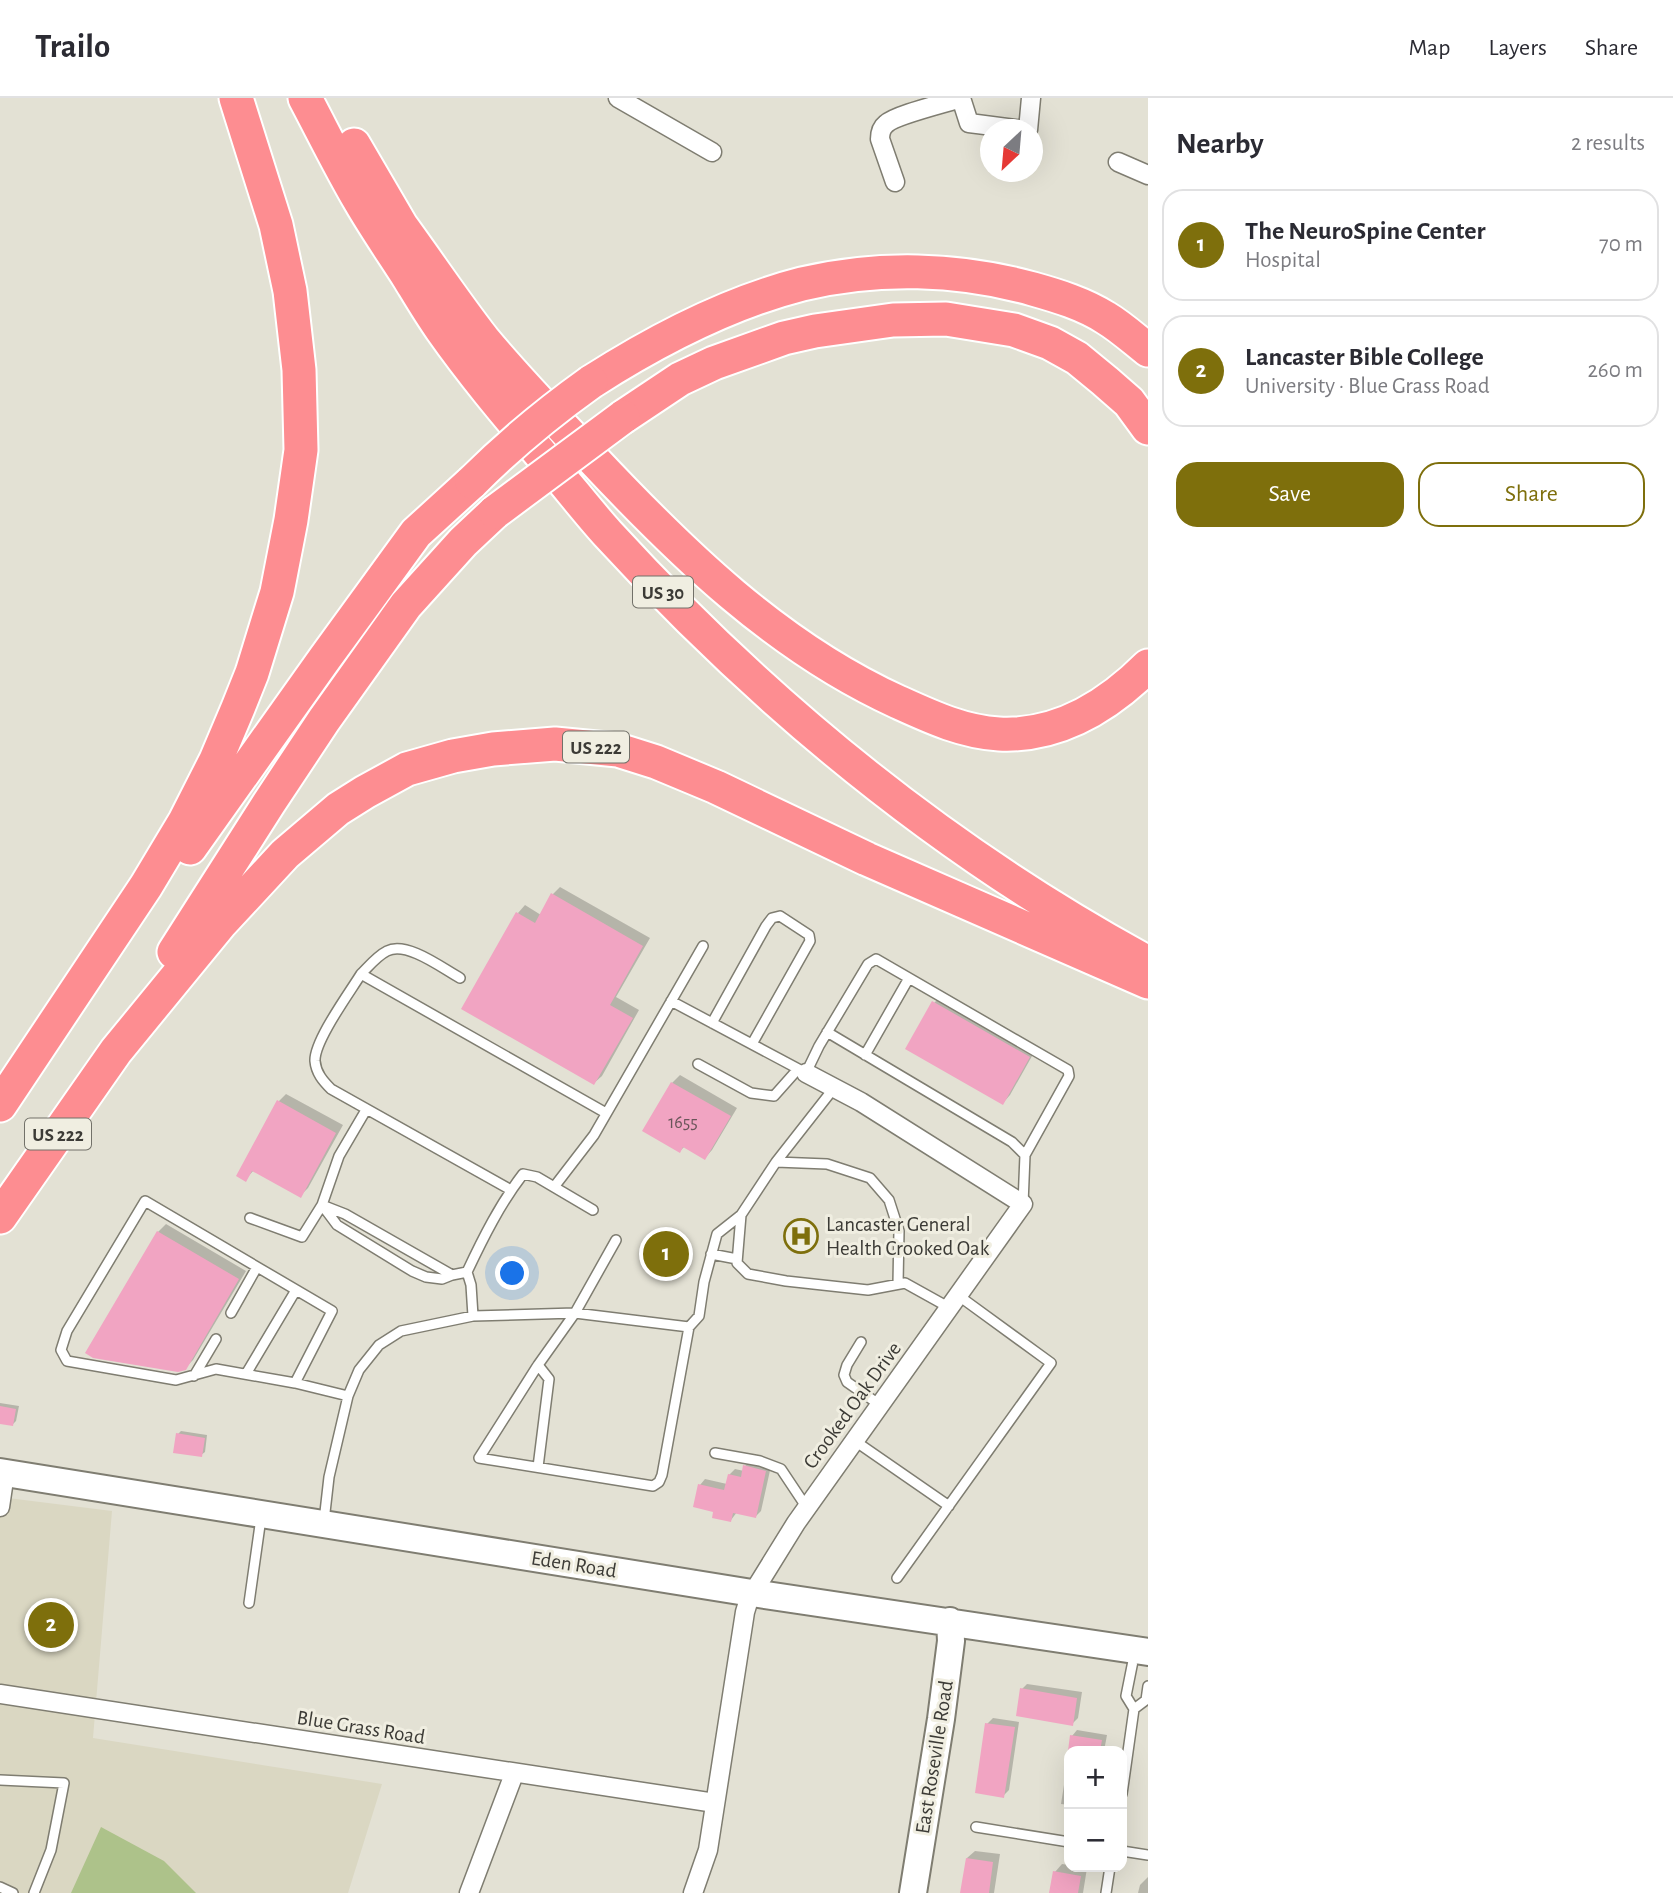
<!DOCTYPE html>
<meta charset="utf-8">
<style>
:root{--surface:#fff;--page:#f2f2f3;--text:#2b2b33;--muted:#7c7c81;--line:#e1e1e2;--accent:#7e6f0c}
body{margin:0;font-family:"Alegreya Sans",sans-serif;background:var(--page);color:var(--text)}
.controls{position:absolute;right:21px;bottom:21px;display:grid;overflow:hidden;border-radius:14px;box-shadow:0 7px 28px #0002}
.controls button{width:63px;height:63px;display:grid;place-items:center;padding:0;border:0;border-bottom:2px solid var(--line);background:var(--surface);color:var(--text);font:35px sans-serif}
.compass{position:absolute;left:980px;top:21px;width:63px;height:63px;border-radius:50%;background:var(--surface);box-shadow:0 7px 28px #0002;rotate:206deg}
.you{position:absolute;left:513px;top:1176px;width:24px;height:24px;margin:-18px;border:5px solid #fff;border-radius:50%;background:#1a73e8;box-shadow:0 0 0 10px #1a73e833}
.badge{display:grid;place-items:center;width:46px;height:46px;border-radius:50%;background:var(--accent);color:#fff;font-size:23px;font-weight:700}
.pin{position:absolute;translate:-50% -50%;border:4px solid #fff;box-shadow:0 2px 7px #0006}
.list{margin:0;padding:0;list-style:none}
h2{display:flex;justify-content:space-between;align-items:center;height:91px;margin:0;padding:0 28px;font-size:30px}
h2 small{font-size:23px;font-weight:400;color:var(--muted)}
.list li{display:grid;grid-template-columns:46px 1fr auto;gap:21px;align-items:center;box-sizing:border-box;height:112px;margin:0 14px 14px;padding:0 14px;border:2px solid var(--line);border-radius:21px}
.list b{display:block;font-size:26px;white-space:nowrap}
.list p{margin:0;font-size:23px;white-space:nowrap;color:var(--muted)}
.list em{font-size:23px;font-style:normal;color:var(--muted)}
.actions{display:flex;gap:14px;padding:21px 28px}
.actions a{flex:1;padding:16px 0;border:2px solid var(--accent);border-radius:21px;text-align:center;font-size:24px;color:var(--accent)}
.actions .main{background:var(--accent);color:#fff}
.map{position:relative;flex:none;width:1148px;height:1795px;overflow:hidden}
header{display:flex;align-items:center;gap:42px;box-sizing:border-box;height:98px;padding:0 35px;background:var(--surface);border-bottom:2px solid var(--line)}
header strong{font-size:33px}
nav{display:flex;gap:38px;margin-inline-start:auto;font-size:24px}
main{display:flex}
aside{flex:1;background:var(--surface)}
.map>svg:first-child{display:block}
.built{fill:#dad7c2}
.green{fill:#adc28a}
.shadow{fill:#0003}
.building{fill:#f1a4c2}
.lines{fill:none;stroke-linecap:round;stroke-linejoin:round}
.lane-casing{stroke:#7f7d71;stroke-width:12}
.street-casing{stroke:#7f7d71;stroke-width:21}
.secondary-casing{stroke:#7f7d71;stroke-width:30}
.highway-casing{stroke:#fff;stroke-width:37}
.lane{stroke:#fff;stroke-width:9}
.street{stroke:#fff;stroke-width:18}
.secondary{stroke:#fff;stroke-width:26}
.highway{stroke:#fd8d91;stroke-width:33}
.highway-bridge-casing{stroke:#fff;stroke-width:37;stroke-linecap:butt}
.highway-bridge{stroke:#fd8d91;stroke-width:33}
.labels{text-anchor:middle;stroke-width:6;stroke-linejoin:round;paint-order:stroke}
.number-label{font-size:18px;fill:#695559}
.shield{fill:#f0eee1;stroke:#727169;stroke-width:2}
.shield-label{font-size:19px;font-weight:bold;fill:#3c3b36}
.poi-label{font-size:21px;fill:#3c3b36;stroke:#f0eee1;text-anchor:start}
.street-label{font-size:21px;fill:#3c3b36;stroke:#f0eee1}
</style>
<header>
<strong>Trailo</strong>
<nav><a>Map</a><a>Layers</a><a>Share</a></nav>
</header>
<main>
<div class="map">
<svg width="1148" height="1795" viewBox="0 0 1148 1795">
<rect width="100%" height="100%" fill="#e3e1d4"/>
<path class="built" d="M0,1399l112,14 -19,227 289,46 -34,109h-348z"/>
<path class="green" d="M101,1729l63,34 32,32h-125z"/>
<path class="shadow" d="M560,789l90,51 -34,59 23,13 -37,66 -8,7 -76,-170 7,-8 16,10 12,-21z
M942,897l94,54 -26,46 -7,8 -69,-100z
M680,977l57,33 -25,42 -7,8 -20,-12 -5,5 -8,-68z
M286,996l57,31 -35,63 -8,8 -46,-26 -9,10 34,-79z
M166,1126l80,47 -53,89 -8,8 -27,-136z
M0,1305l19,3 -3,15 -3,3 -13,-2z
M181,1333l26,4 -2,17 -4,3 -23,-21z
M751,1362l20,6 -10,45 -5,5 -19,-4 -6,8 -16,-10 -15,-25 5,-6 22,5 2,-9 6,-6 9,2 1,-5z
M1027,1586l55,8 -4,26 -6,6 -50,-35z
M993,1620l26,4 -10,68 -6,6 -16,-72z
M1077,1632l30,5 -3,16h-35l3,-15z
M1069,1655v52l-8,-1z
M975,1753l25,3 -6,39h-32l5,-35z
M1062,1766l7,1v2l18,1 -4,25h-32l4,-21z
M1148,1779v16h-10l2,-8z"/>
<path class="building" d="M551,795l92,53 -33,59 23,13 -39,67 -133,-76 55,-97 19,11z
M932,903l98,56 -27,48 -98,-56z
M671,984l60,34 -26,44 -22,-13 -3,6 -38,-22z
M277,1002l59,33 -35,65 -49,-27 -6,11 -10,-6z
M157,1133l82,48 -53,91 -8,2 -85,-14 -8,-5z
M0,1308l16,3 -3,17 -13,-2z
M176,1335l29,5 -3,19 -29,-4z
M743,1367l23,6 -10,47 -23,-5 -2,9 -19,-4 1,-6 -20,-5 5,-23 26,6 4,-16 13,3z
M1020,1590l57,10 -4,28 -57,-10z
M985,1625l30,4 -11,71 -29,-5z
M1070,1637l32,5 -2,11h-32z
M966,1760l27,4 -4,31h-29z
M1053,1773l28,5 -3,17h-29z"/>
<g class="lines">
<g class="lane-casing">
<path id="lane" d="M361,876c8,-8 16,-18 26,-23 20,-10 55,17 73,27
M671,903l135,72 13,-27 49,-82 8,-5 192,111 1,6 -44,79 -2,49
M712,925l54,-97 6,-8 8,-2 29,19 1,6 -58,103
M827,934l185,110 13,13
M865,957l44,-77
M698,966l53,29 23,3 24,-27
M776,1064l51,2 43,14 19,22 10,31 -1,53
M554,1089l39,23
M511,1092l-180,-101c-8,-8 -15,-16 -16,-28 -1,-20 35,-69 46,-87l245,139
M741,1117l-4,48 11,11 38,7 82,9 37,-7 45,25
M250,1120l52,19 20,-32 17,-49 27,-46
M711,1156l26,5
M467,1174l4,13 2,31
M452,1177l-107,-61 -23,-9 15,20 75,46 14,6 16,2 10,-4 15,-3c16,-34 33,-68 56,-98l14,3 17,10 40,-52 109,-189
M231,1215l26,-46
M689,1229l10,-11 5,-34 13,-48 24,-19 35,-53 58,-74
M861,1244l-14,23 -3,10 3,7 33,23
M538,1267l11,14 -11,88
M246,1276l50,-84
M194,1278l22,-37
M295,1285l37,-72 -187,-110 -78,130 -6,19 6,11 109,19 40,-11 79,14 53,13
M855,1343l94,65
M715,1355l45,8 21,8 26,39
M324,1423l5,-44 19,-81 11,-26 20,-25 22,-14 72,-15 102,-3 114,14 -27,148 -3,7 -6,4 -174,-28 59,-93 37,-52 41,-73
M897,1480l154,-215 -92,-67
M249,1505l12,-85
M1134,1611l12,-9 2,-14
M0,1682l64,3 -13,67 -17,43
M1122,1696l12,-85 -8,-13 7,-35 5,-5
M976,1729l93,15
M1122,1753l26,4
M0,1789l13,6
M1106,1795l4,-26"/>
</g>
<g class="street-casing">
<path id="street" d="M618,0l94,54
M1028,32l3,-32
M1118,64l30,13
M895,84l-15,-43c0,-6 1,-11 6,-15 9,-9 60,-21 75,-26l8,25 55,7
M0,1409l5,-34
M0,1596c239,35 476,74 715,109
M469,1795l45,-119
M693,1795l15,-43 37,-238 4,-13 47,-76 227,-319 -162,-102 -55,-29"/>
</g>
<g class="secondary-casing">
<path id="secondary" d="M0,1374l752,121 396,59
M913,1795l28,-174 10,-78 -1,-20"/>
</g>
<g class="highway-casing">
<path id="highway" d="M305,0c18,34 35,69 55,103 15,26 33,52 49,77 11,18 21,35 33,52 33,47 70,90 107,134 20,23 39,48 59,70 154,168 334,316 535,426
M354,47l52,89
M402,129c27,37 53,76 81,112 34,41 71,79 107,117 91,97 187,191 308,246 33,15 65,30 101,32 59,3 108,-27 149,-68
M591,284c64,-41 137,-79 211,-98 76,-18 156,-16 231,5 25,7 51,15 73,29 15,9 28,21 42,32
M623,319l57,-38 34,-16 70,-25 31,-7 78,-11 53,-1 68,11 36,13 27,15 28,23 24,21 19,26
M190,750l135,-190 91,-125 56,-51
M174,854l95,-149 55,-83 82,-115 57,-63 32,-30
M0,1007l146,-219 39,-65 31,-61 22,-52 14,-35 25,-81 14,-72 10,-70 -2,-80 -9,-79 -14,-66 -40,-127
M0,1119l116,-166 104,-127 65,-70 53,-45 27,-17 42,-23 46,-13 40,-7 62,-5 63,6 38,12 60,25 151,72 281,123"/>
</g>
<use href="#lane" class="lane"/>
<use href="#street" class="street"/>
<use href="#secondary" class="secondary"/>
<use href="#highway" class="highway"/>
<g class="highway-bridge-casing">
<path id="highway-bridge" d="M472,384c37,-37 77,-70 119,-100
M495,414l128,-95"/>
</g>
<use href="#highway-bridge" class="highway-bridge"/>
</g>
<defs>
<g id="hospital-ring" transform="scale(1.75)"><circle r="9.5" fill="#f0eee1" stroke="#7e6f0c" stroke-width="1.5"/><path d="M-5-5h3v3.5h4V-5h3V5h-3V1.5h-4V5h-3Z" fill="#7e6f0c"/></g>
</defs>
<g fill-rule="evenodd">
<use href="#hospital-ring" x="801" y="1138"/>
</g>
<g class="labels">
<g class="number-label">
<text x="683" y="1030">1655</text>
</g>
<g class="shield">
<rect x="633" y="478.5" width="60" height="31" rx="5"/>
<rect x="563" y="633.5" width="66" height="31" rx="5"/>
<rect x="25" y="1020.5" width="66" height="31" rx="5"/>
</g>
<g class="shield-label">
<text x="663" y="501">US 30</text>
<text x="596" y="656">US 222</text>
<text x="58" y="1043">US 222</text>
</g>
<g class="poi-label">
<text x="826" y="1133">Lancaster General<tspan x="826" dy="24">Health Crooked Oak</tspan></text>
</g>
<g class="street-label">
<text transform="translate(852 1307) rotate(-54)" y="7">Crooked Oak Drive</text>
<text transform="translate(574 1466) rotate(9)" y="7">Eden Road</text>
<text transform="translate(361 1629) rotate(9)" y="7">Blue Grass Road</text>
<text transform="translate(934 1659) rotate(-81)" y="7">East Roseville Road</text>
</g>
</g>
</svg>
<div class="controls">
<button>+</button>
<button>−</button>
</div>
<svg class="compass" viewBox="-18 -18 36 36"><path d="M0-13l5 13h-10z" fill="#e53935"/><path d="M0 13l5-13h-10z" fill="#7c7c81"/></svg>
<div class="you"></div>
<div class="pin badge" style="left:666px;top:1156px">1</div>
<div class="pin badge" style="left:51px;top:1527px">2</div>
</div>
<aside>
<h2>Nearby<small>2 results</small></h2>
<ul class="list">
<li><span class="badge">1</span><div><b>The NeuroSpine Center</b><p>Hospital</p></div><em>70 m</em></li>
<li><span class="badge">2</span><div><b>Lancaster Bible College</b><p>University · Blue Grass Road</p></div><em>260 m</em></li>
</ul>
<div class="actions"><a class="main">Save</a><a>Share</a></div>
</aside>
</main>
